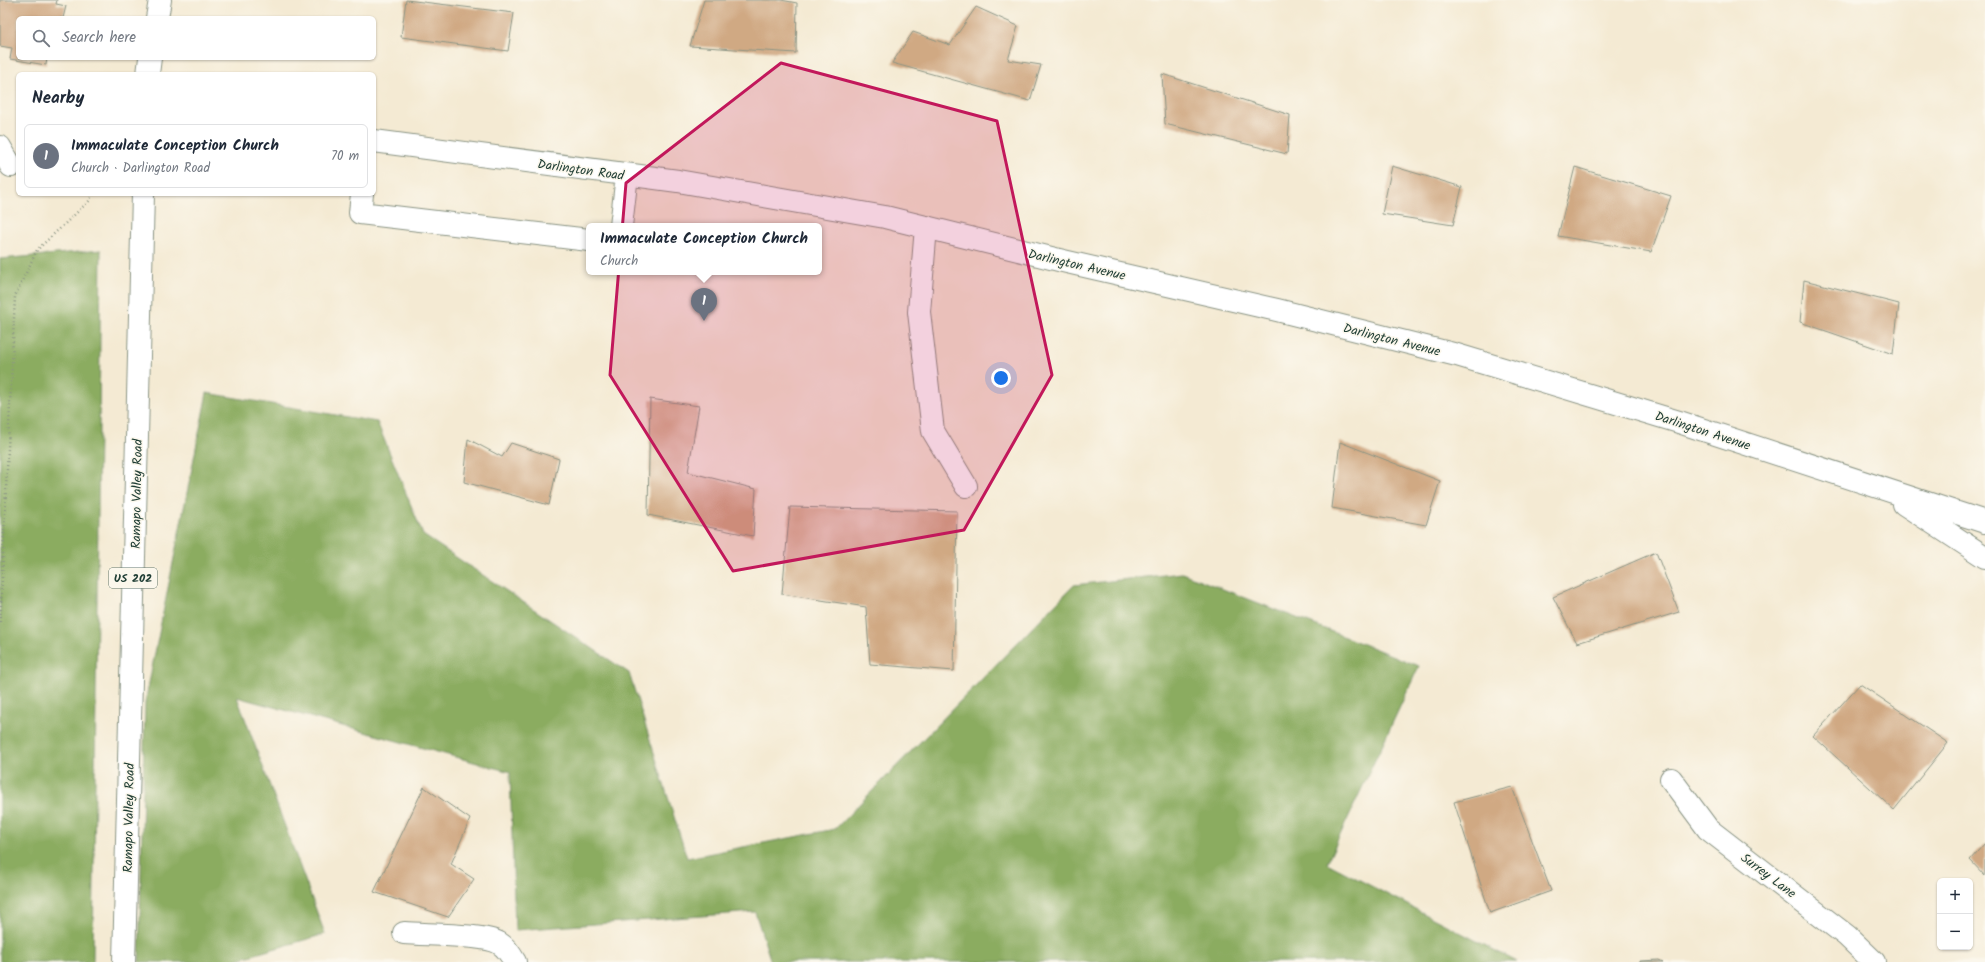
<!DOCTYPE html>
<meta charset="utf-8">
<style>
:root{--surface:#fff;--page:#f6f6f7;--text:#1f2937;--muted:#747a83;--line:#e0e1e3;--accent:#b5179e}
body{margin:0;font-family:Kalam,sans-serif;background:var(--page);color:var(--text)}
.controls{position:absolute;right:12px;bottom:12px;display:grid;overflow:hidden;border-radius:6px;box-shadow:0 1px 3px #0004}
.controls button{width:36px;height:36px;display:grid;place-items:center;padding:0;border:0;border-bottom:1px solid var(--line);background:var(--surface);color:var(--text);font:20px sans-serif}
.you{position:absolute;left:1001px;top:378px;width:14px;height:14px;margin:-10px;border:3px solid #fff;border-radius:50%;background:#1a73e8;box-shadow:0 0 0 6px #1a73e833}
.badge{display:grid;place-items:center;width:26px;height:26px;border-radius:50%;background:var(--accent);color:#fff;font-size:13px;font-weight:700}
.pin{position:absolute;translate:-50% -33px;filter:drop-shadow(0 1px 2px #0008)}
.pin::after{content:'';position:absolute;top:21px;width:14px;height:12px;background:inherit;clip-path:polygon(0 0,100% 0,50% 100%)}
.popup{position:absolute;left:586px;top:223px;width:236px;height:52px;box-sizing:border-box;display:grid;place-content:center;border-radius:6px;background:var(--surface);filter:drop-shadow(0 1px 3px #0005);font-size:13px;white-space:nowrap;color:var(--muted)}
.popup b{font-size:15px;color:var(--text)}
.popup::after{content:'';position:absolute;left:50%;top:100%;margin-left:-8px;border:8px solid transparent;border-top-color:var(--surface)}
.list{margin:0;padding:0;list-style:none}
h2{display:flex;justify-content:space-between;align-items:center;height:52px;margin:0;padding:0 16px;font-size:17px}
h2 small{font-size:13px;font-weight:400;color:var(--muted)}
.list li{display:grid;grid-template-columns:26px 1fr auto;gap:12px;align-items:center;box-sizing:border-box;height:64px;margin:0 8px 8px;padding:0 8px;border:1px solid var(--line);border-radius:6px}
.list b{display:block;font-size:15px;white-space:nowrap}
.list p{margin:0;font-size:13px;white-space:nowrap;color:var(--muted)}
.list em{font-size:13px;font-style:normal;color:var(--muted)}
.icon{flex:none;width:22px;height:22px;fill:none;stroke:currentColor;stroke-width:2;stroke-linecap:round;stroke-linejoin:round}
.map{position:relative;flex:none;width:1985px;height:962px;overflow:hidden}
.search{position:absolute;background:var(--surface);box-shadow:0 1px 3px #0004;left:16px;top:16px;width:360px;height:44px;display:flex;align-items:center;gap:10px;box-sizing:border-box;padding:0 14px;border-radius:6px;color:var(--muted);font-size:15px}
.panel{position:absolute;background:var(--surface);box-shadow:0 1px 3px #0004;left:16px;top:72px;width:360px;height:124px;border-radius:6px}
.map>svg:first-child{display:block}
.forest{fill:#8bac61;stroke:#55744a}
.building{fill:#d0a983}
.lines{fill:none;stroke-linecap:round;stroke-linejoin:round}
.minor-casing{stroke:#8a9484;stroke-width:24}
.major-casing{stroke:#8a9484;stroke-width:24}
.path{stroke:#8a9484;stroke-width:2.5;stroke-dasharray:1 3;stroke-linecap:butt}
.minor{stroke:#fff;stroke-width:22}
.major{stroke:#fff;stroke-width:22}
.marked{fill:#c2185b;fill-opacity:0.2;stroke:#c2185b;stroke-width:3;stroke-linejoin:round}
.labels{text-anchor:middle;stroke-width:3;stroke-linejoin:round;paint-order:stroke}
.shield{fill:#fbf7ec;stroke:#61756b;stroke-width:1}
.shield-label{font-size:12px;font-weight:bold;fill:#1f3d34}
.street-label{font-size:13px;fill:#1f3d34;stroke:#fbf7ec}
</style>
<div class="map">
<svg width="1985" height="962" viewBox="0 0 1985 962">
<rect width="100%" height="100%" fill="#fbf7ec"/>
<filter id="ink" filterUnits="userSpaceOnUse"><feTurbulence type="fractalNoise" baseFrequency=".025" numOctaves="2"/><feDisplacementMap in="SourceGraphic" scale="8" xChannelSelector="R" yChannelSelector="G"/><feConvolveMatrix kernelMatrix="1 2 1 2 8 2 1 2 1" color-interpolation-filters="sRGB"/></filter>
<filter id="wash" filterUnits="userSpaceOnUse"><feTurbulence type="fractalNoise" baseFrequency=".012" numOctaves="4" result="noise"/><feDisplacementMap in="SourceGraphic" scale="16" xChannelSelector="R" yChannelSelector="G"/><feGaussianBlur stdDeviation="0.9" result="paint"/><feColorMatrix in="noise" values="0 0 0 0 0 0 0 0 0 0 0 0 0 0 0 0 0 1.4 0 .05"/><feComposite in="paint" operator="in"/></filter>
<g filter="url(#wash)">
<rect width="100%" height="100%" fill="#f4ead3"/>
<path class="forest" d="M101,250l-8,712h-93v-703z
M207,393l170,29 46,113 206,138 58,185 148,-29 239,-244 108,-12 237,93 -92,197 190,99h-746l-16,-50 -240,18 -5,-158 -273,-75 88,237 -97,28h-89l6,-259z"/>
<g id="blocks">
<path class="building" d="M0,0h57l-1,4 10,2 -3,12h-45v40h29l-1,7 -36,-6 2,-11 -12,-2z
M406,0l108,13 -6,38 -107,-14z
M704,0h77l16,3 -1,50 -106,-7z
M976,7l42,19 -10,34 33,5 -11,36 -138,-38 21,-31 37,13z
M1162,74l128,41 -3,39 -122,-30z
M1392,166l70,21 -9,38 -71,-11z
M1575,167l96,29 -20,56 -93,-16z
M1804,280l95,24 -6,50 -93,-32z
M650,399l49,7 -11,66 68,17 -3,47 -105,-21z
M468,439l34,18 9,-14 48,16 -10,46 -85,-23z
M1340,442l100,39 -14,44 -94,-17z
M790,507l167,4 -3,160 -84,-7 -4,-57 -84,-13z
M1656,552l23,60 -102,31 -24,-46z
M1860,684l88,59 -54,67 -81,-74z
M424,787l46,32 -19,45 23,15 -26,38 -74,-25z
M1512,787l39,104 -61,22 -36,-111z
M1985,843v33l-15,-16z
M1659,960l4,2h-23v-1z"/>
</g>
</g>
<g filter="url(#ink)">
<use href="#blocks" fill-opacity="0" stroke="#8a9484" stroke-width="1"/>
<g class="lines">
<g class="minor-casing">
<path id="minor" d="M0,147l11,19
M362,194l-2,19 229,27
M621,226l6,-51
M926,227l-7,85 14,119 33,55
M1671,779l37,50 139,107 27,26
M404,933c21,2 80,1 95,10 7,4 12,12 16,19"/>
</g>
<g class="major-casing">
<path id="major" d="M157,18l3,-18
M148,74l2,-16
M374,141l304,40 207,36 178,44 214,49 180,45 222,67 306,100
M1904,504l81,53
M124,962l19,-768"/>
</g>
<path class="path" d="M0,622l15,-326 22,-46 52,-49 4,-7"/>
<use href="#minor" class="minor"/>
<use href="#major" class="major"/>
</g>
</g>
<path class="marked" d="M781,63l216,58 55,254 -88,155 -231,41 -123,-196 16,-192z"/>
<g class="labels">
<rect class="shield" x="109" y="568" width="48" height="20" rx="3"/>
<g class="shield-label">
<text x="133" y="582">US 202</text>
</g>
<g class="street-label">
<text transform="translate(581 169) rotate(8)" y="5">Darlington Road</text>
<text transform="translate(1077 264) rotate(13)" y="5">Darlington Avenue</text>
<text transform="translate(1392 339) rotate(14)" y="5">Darlington Avenue</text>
<text transform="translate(1703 430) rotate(18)" y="5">Darlington Avenue</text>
<text transform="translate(136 494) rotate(-89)" y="5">Ramapo Valley Road</text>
<text transform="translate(128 818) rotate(-89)" y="5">Ramapo Valley Road</text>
<text transform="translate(1769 875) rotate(37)" y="5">Surrey Lane</text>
</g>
</g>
</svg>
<div class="controls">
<button>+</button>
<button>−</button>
</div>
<div class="you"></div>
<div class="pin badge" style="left:704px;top:321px;background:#6b7280">1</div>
<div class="popup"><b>Immaculate Conception Church</b>Church</div>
<div class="search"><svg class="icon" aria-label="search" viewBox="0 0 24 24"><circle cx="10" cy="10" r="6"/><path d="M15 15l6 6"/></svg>Search here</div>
<section class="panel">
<h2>Nearby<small></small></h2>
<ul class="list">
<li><span class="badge" style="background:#6b7280">1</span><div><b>Immaculate Conception Church</b><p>Church · Darlington Road</p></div><em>70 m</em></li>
</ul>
</section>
</div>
